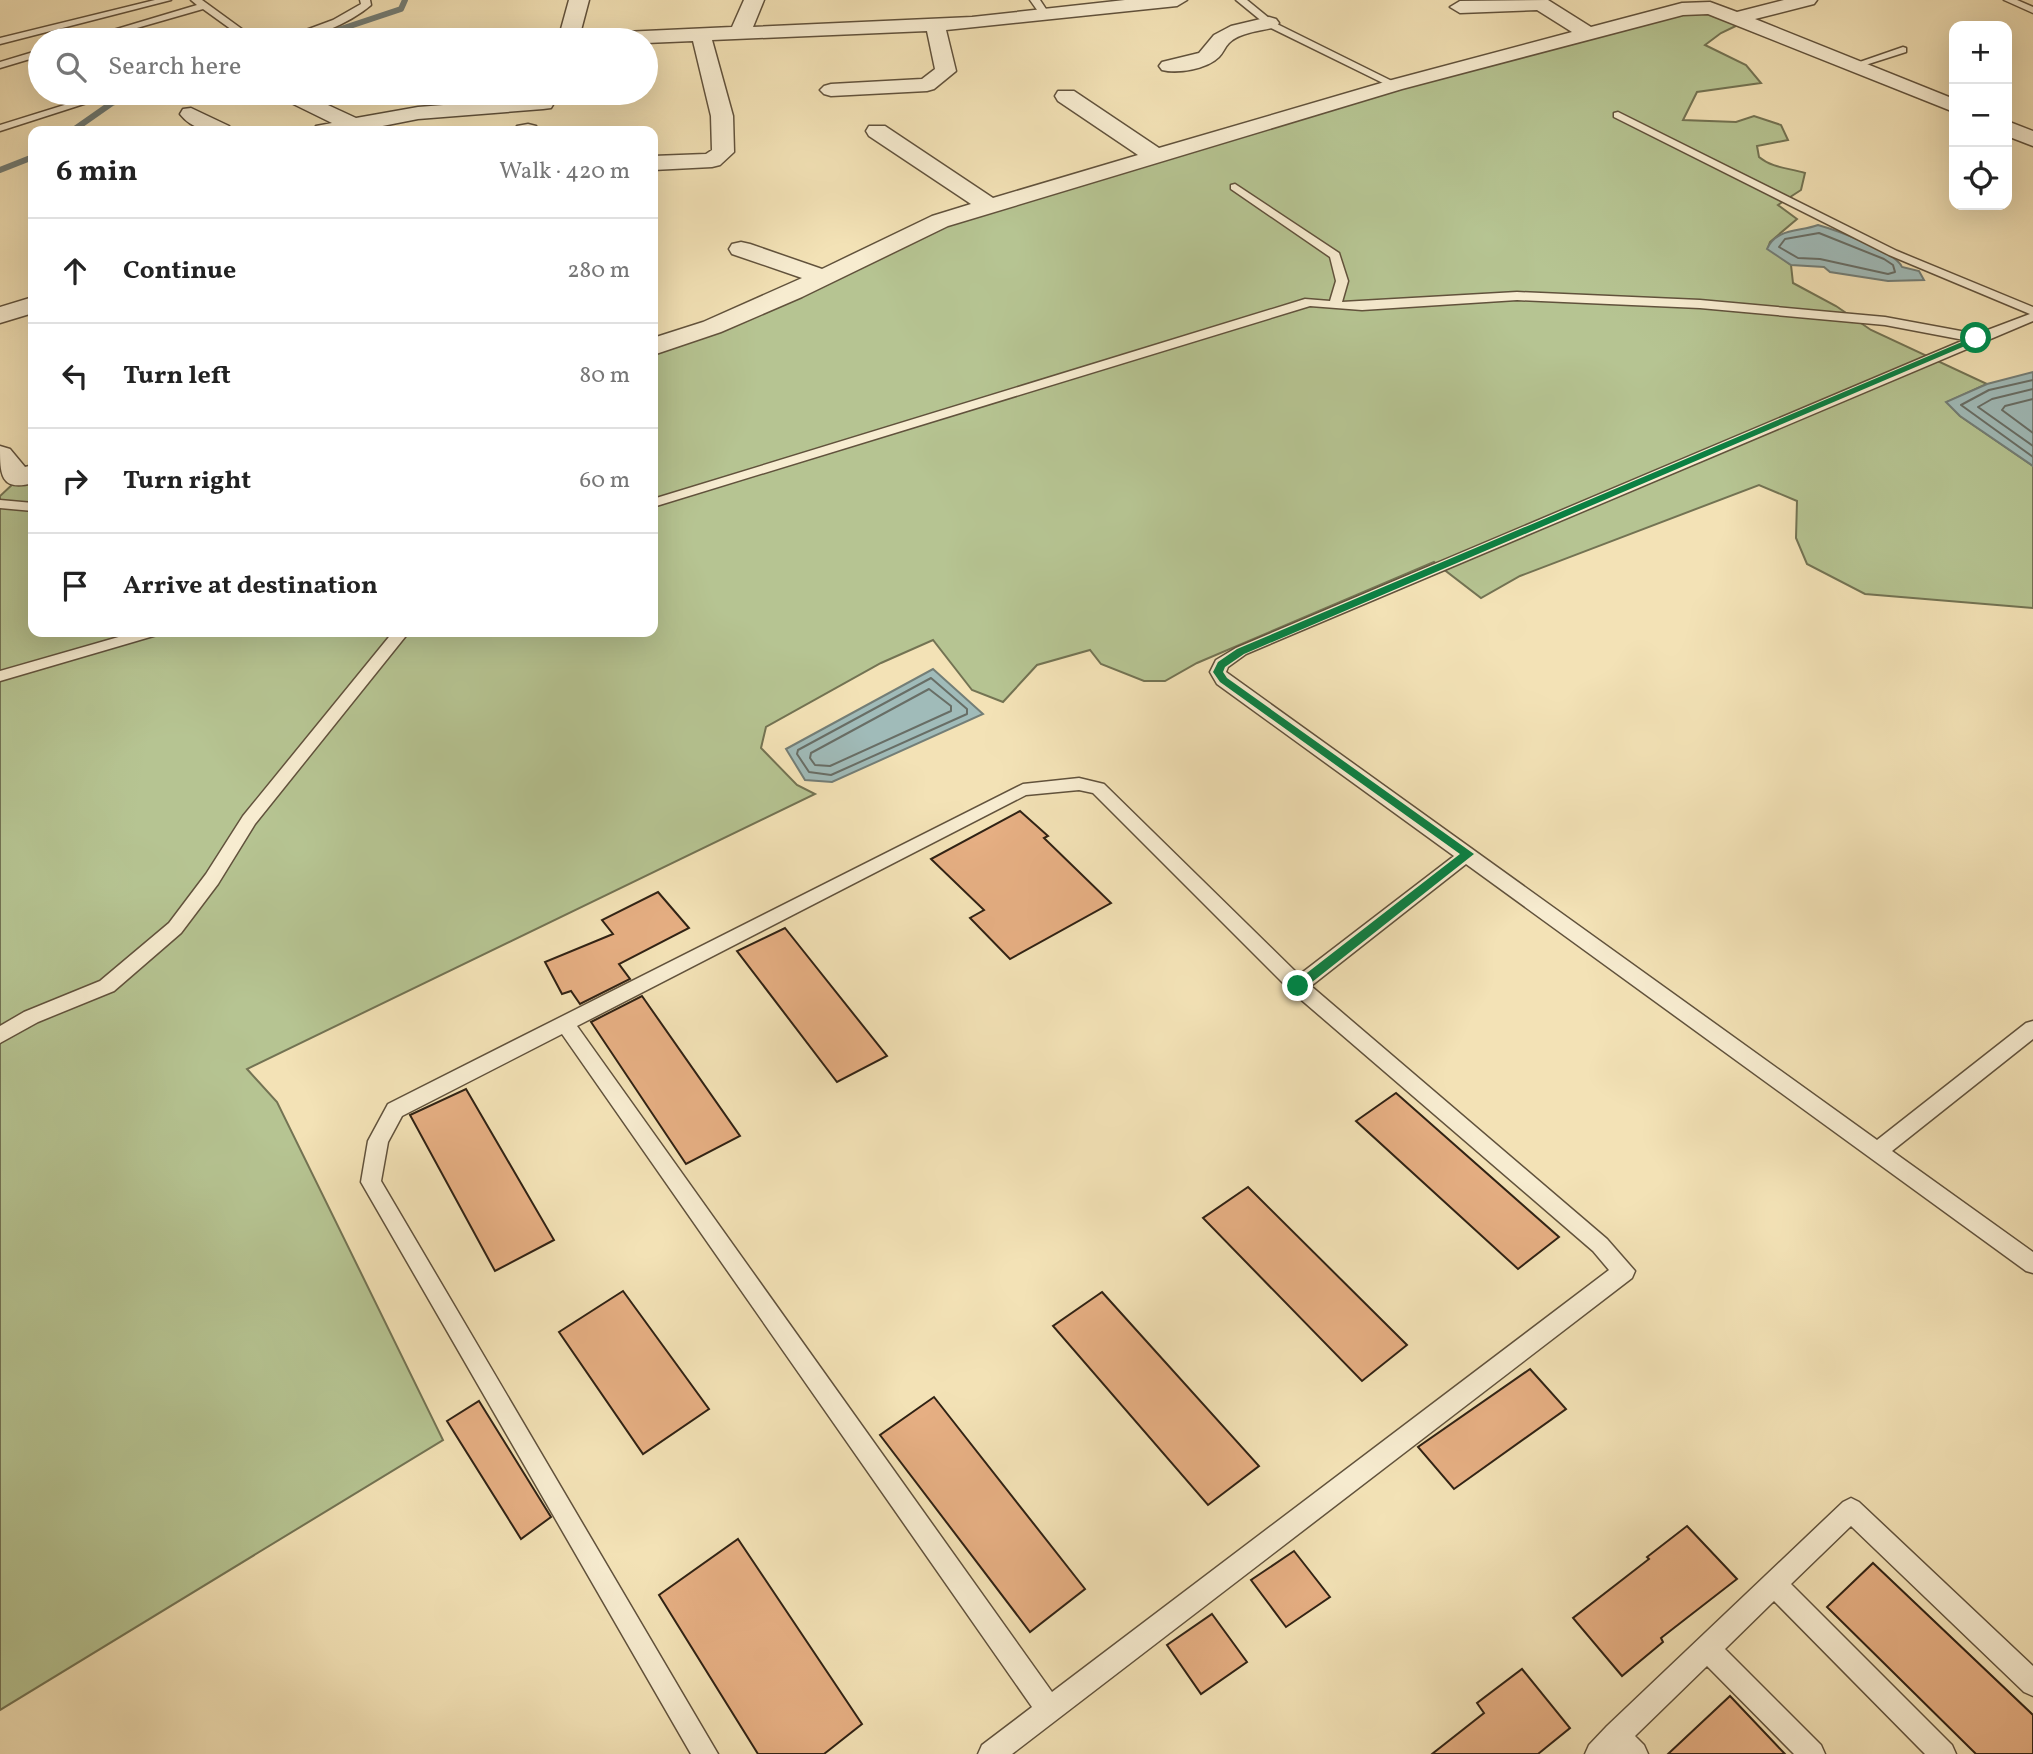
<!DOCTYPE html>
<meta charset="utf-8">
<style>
:root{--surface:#fff;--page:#f2f2f2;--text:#222;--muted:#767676;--line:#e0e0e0}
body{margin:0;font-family:Vollkorn,serif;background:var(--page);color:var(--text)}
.controls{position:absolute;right:21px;top:21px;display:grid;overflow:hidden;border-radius:14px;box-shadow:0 7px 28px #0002}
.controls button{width:63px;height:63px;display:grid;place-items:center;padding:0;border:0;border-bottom:2px solid var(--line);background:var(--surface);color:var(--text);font:35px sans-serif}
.stop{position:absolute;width:21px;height:21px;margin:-16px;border:5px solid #0b8043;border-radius:50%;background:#fff}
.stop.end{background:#0b8043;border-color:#fff;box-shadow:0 2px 7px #0008}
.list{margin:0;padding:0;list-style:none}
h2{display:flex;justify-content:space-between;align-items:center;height:91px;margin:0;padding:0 28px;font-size:30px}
h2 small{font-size:23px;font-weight:400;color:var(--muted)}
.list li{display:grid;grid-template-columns:46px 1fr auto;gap:21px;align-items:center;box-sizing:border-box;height:105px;padding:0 28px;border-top:2px solid var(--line)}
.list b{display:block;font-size:26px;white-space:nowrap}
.list em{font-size:23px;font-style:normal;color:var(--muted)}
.icon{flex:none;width:38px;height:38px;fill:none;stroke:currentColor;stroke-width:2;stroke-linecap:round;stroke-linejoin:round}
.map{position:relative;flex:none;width:2033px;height:1754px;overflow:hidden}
.search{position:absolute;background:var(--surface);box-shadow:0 7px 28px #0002;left:28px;top:28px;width:630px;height:77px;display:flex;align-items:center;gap:18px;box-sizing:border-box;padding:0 24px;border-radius:38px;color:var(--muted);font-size:26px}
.panel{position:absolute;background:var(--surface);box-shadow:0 7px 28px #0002;left:28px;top:126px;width:630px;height:511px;border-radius:14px}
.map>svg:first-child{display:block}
.green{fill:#b6c492;stroke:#737353;stroke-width:2}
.water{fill:#a0bbb9;stroke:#737e77;stroke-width:2}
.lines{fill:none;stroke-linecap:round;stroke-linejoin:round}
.shore{stroke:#686e66;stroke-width:2}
.stream{stroke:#737e77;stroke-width:6}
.building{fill:#e6af83;stroke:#302214;stroke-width:2}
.service-casing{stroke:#61523c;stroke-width:3}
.minor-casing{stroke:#61523c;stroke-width:3}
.service{fill:#f7ecd0;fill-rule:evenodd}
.minor{fill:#f7ecd0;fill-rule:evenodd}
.route{fill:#0b8043}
</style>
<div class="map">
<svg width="2033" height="1754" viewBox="0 0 2033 1754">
<rect width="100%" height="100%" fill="#f3e2b6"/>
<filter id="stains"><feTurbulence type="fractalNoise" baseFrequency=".00286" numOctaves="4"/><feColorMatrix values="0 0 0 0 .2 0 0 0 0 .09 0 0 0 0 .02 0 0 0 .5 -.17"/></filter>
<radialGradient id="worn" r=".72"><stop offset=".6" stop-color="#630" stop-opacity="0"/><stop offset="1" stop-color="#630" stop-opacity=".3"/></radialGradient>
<path class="green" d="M1702,8l40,15 -21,10 -16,12 41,20 15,18 -64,9 -14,28 53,2 18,-6 27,9 7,15 -31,6 2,11c13,11 30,11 46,16l-4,17 -23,15 19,14 -27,23 -2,6 23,17 2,18 43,23 35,24 116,54 -40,18 13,14 73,50v142l-168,-14 -58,-30 -11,-26 1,-37 -38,-16 -239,91 -39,22 -47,-36 -237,101 -32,18h-21l-43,-17 -11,-14 -53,15 -34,37 -31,-12 -39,-50 -52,23 -115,64 -5,21 36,37 18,9 -568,275 30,33 166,338 -443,270v-1214l14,-13 19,-4v153h620v-280l64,-22 228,-107 457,-137z"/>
<path class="water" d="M1818,225c18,5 78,27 84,42l17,4 5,9 -36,1 -58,-9 -6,-5 -33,-2 -24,-16c9,-21 33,-17 51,-24z
M2033,372v94l-73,-50 -14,-14 41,-18z
M933,669l50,45 -151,68 -27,-2 -19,-31z"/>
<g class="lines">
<path class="shore" d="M1819,233l65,26 9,6 2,7 -7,2 -68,-15 -22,-1 -19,-11 6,-8z
M2033,380l-44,10 -28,15 72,52
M2033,389l-41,10 -14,8 55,39
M2033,399l-28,7 -3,4 31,23
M931,678l36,31v5l-136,61 -22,-3 -12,-18 1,-4z
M929,689l22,17v5l-121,55 -15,-1 -5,-7 1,-5z"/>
<path class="stream" d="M308,40l93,-31 4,-9
M72,131l40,-28 32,-10
M0,170l33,-13"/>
</g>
<path class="building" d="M1020,811l28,25 -4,2 67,65 -101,56 -40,-41 14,-8 -53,-51z
M658,892l31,36 -70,36 11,15 -50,25 -9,-13 -9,3 -17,-32 68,-28 -11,-14z
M785,928l102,128 -50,26 -100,-131z
M642,996l98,140 -54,28 -95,-142z
M466,1089l88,151 -59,31 -85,-156z
M1396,1093l163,144 -41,32 -162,-148z
M1248,1187l159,158 -45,36 -159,-163z
M623,1291l86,118 -66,45 -84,-122z
M1102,1292l157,174 -51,39 -155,-179z
M1530,1369l36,40 -112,80 -36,-42z
M934,1397l151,192 -55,43 -150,-197z
M479,1401l72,116 -30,22 -74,-118z
M1687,1526l50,53 -76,59 2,4 -41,34 -49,-58 76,-59 -2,-2z
M738,1539l124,185 -38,30h-66l-99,-159z
M1294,1551l36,46 -44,30 -35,-47z
M1873,1563l160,152v39h-57l-149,-147z
M1212,1614l35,48 -46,32 -34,-49z
M1522,1669l48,59 -32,26h-106l52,-41 -7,-10z
M1730,1696l55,58h-117z"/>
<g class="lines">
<g class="service-casing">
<path id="service" d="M155,0h16l-171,44v-6z
M191,0h11l55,40h-11l-43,-31 -108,31h-15l117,-35z
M360,0h10l1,5c-22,19 -63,36 -92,35l54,-20 28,-16z
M1030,0h10l10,15 -2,2h-6z
M1236,0h11l28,23 125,62 -9,2 -122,-60z
M2004,0h13l16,7v6z
M1903,47l3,1v4l-50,16 -5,-3z
M40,50v6l-40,12v-6z
M103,93h15l-118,38v-6z
M1618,112l279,139 136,56v14l-787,333 -18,13 -2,5 651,468 149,-117 7,-2v18l-141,112 141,101v21l-7,-2 -560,-407 -155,122 296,253 28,32 -3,7 -620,476h-34l4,-9 50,-38 -470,-673 -160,82 -14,26 -7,39 337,573h-27l-330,-572 7,-41 20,-37 635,-320 56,-6 25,6 195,191 155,-119 -237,-172 -7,-12 6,-12 20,-12 728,-308 -79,-15 -185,-17 -183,-8 -155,10 -52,-4 -657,201v-8l652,-200 25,2 6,-20 -6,-24 -99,-68v-4l4,-1 104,69 9,28 -6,21 175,-10 183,8 185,17 92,17 53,-20 -141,-59 -275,-138v-4zM1079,790l14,3 198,198 302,260 16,19 -557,422 -475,-666 449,-231z
M0,500l33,3v8l-33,-3z
M136,632h24l-3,3 -157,46v-10z
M393,632h16l-154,192 -37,60 -37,49 -67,58 -76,31 -38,21v-17l24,-14 76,-31 69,-58 37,-49 37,-58z
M1851,1498l8,4 174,164v30l-9,-4 -173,-166 -60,58 161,161 4,9h-31l-151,-153 -49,48 96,96 4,9h-31l-87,-88 -72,70 9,9 4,9h-63l4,-9 18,-19 236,-224z"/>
</g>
<g class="minor-casing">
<path id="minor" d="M569,0h20l-9,34 152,-7 12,-27h20l-11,27 219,-10 153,-17h62l-10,6 -231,24 10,41 -22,18 -7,2 -96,5 -7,-2 -4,-4 4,-4 7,-2 91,-5 13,-10 -8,-38 -215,9 21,76 1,36 -14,13 -8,2 -59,3v-14l53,-2 6,-4 -1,-34 -18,-75 -47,2v-3h-88z
M1548,0l43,27 91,-24 28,-1 27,10 47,-12h33l-3,4 -59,15 199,80v13l-246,-98 -25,1 -281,74 -454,137 -146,71 -81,35 -68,23v-17l50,-16 99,-44 -70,-24 -3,-5 3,-5 9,-2 9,2 72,25 110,-53 39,-12 -102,-68 -3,-5 3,-5h16l108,72 145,-43 -80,-54 -3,-5 3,-5h16l85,57 229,-67 184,-49 -35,-22 -77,3 -10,-6 10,-6z
M1269,17l7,2 3,4 -3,4c-14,4 -36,5 -47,16 -4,4 -6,10 -10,14 -12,12 -41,17 -57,13l-3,-4 3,-4 37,-9 15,-18 17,-9z
M275,93h27l54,25 62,-11 125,-10 8,1 3,5 -3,5 -8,1 -125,10 -61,12h-44l3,-5 16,-3 -53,-26z
M191,108l38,18 3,5c-19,1 -39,0 -52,-17l3,-5z
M2007,121l26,10v15l-26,-10z
M528,124l8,2 3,5h-25l3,-5z
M33,297v16l-33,10v-16z
M0,446l10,3 15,18 8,-2v18c-33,9 -33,-9 -33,-37z"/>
</g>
<use href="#service" class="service"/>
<use href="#minor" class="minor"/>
</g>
<path class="route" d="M1976,336l3,4 -735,314 -19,13 -2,5 4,6 247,176 -172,136h-8v-7l166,-129 -240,-172 -7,-10 5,-10 19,-13z"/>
<rect width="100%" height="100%" filter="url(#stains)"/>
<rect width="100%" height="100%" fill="url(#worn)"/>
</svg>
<div class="controls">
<button>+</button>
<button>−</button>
<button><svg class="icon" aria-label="locate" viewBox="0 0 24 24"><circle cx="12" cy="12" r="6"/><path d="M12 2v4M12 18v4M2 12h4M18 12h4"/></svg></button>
</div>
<div class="stop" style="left:1976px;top:338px"></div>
<div class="stop end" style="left:1298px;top:986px"></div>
<div class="search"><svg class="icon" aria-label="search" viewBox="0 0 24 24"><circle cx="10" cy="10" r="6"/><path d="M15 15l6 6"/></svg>Search here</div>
<section class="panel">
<h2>6 min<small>Walk · 420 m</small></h2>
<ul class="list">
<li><svg class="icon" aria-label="ahead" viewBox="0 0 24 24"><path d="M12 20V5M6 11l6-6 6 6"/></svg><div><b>Continue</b></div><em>280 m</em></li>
<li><svg class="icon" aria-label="left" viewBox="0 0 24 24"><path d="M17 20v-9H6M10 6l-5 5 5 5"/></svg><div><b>Turn left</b></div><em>80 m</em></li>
<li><svg class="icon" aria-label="right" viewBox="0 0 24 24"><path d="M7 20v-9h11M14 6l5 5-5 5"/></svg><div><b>Turn right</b></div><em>60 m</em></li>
<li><svg class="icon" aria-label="arrive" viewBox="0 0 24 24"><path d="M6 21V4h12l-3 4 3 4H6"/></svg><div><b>Arrive at destination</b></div></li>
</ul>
</section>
</div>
